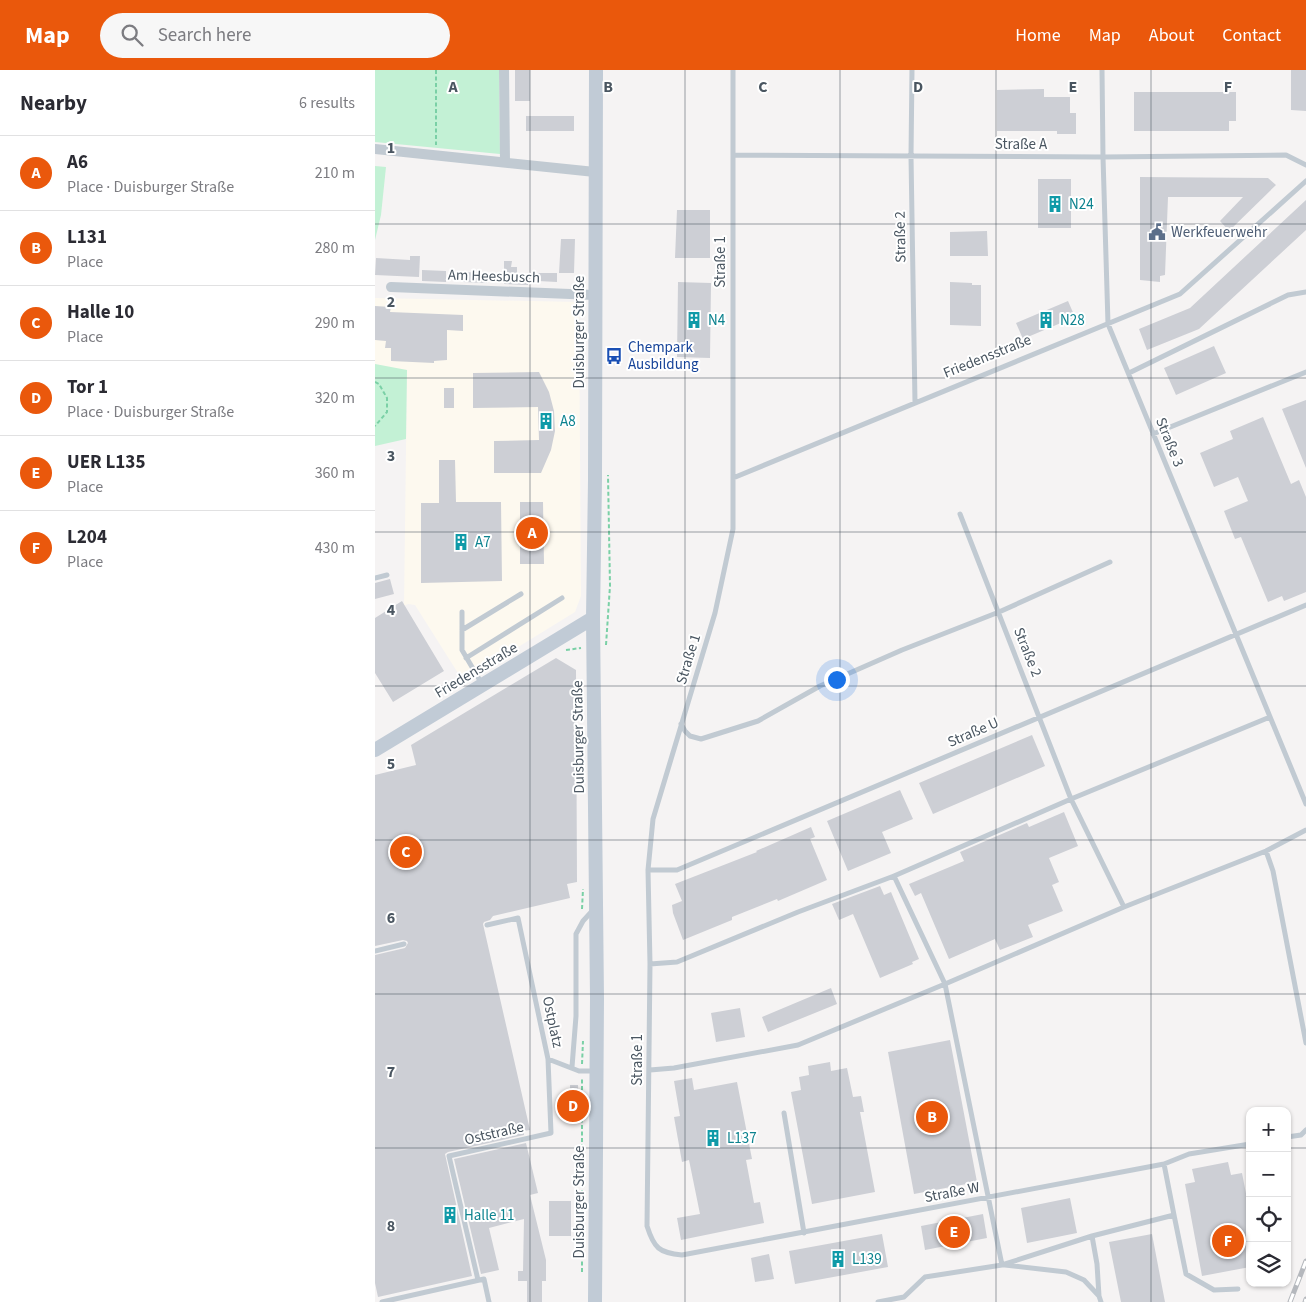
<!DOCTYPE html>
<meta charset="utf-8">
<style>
:root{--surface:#fff;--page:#f7f7f7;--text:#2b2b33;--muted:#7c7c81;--line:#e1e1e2;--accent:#ea580c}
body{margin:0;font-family:"Source Sans 3",sans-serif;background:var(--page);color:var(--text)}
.controls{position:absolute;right:15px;bottom:15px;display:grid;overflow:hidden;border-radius:10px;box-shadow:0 1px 4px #0004}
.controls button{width:45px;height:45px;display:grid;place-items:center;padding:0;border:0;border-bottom:1px solid var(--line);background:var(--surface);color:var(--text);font:25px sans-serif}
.you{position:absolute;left:461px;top:609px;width:18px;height:18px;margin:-12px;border:4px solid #fff;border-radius:50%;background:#1a73e8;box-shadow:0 0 0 8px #1a73e833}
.badge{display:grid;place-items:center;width:32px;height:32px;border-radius:50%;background:var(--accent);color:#fff;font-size:16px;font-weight:700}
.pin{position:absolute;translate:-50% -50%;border:2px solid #fff;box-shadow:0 1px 5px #0006}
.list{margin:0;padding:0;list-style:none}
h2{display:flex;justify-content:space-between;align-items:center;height:65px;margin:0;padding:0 20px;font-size:21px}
h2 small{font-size:16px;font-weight:400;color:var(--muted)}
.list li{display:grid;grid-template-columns:32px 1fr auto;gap:15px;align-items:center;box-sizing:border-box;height:75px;padding:0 20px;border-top:1px solid var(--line)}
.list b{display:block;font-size:19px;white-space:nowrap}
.list p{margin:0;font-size:16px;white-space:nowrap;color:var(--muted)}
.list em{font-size:16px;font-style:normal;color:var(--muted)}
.icon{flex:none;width:28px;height:28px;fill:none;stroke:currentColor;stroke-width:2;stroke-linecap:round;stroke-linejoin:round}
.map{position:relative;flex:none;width:931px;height:1232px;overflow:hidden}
header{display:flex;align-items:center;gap:30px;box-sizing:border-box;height:70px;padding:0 25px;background:var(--accent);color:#fff}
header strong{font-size:24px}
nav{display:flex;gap:28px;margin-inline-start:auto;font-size:18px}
.search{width:350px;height:45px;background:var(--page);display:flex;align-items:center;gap:12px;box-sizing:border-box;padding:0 18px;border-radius:28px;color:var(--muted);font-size:19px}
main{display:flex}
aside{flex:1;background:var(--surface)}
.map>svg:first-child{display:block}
.commercial{fill:#fdf9ef}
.green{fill:#c3f1d5}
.building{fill:#cdcfd5}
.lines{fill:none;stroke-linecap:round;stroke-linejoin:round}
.path{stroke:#7ad0a6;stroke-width:2;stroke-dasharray:4 2.5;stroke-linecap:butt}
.lane{stroke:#c1cad2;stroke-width:5}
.street{stroke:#c1cad2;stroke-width:10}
.secondary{stroke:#c1cbd6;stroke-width:14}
.rail-casing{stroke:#b5b8bd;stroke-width:5}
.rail{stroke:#fff;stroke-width:3;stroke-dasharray:9;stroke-linecap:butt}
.grid{fill:none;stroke:#4a5661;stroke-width:1;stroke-opacity:0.55}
.labels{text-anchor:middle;stroke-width:4;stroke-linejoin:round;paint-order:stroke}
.street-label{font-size:15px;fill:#4a5661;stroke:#fff}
.culture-label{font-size:15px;fill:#0d838f;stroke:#fff;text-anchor:start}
.service-label{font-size:15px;fill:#4e5e75;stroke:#fff;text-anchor:start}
.transit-label{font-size:15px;fill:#164399;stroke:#fff;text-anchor:start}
.grid-label{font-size:16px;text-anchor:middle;font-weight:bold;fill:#4a5661;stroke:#fff;stroke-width:4;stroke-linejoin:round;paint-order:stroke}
</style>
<header>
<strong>Map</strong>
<div class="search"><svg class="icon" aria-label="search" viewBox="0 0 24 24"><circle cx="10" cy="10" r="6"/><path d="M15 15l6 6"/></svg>Search here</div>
<nav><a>Home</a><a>Map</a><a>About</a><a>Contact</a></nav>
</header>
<main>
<aside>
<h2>Nearby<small>6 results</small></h2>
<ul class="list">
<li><span class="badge">A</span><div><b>A6</b><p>Place · Duisburger Straße</p></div><em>210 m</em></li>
<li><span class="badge">B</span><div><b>L131</b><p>Place</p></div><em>280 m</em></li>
<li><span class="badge">C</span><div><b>Halle 10</b><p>Place</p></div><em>290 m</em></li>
<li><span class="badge">D</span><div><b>Tor 1</b><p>Place · Duisburger Straße</p></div><em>320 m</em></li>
<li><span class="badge">E</span><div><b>UER L135</b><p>Place</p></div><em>360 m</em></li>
<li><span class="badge">F</span><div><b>L204</b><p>Place</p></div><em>430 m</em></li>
</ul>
</aside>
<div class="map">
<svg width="931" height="1232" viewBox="0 0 931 1232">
<rect width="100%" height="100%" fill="#f5f3f3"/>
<path class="commercial" d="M0,228l204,4 2,294 -6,16 -112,69 -48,-76 -7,-1 -4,2 3,-235 -32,-7z"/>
<path class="green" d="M0,0h124l1,84 -125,-12z
M0,96l11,1 -5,48 -6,25z
M0,294l32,6 -1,69 -31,7z"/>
<path class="building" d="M140,0h15v31h-15z
M916,0h15v41l-15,-1z
M669,19v8h26v16h6v21h-19v-3h-60v-41z
M759,22h102v29h-7v10h-95z
M151,46h48v15h-48z
M765,107l128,1 8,7 -47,46 -9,-10 23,-24h-75l-3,78 -5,1v6l-20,-2z
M663,109h33v49h-33z
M931,130v30l-107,99 -52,21 -8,-21 51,-21z
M302,140h33v48h-35z
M612,161l1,25h-38v-24z
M186,169h14l-1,34h-15z
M35,186h10l-1,21 -44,-2 1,-17 34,2z
M129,191h8l-1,6h6v7h12l-1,11 -24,-1z
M47,200l24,1v11l-24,-1z
M88,202l24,1v10l-24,-1z
M163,203h19v9l-19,-1z
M303,212l33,1 -1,75 -33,-1z
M575,212l22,1v2h9v41l-31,-1z
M693,231l7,16 -52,22 -7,-16z
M0,236l16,1 -1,5 73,3v16l-16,-1v30l-13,1v2l-43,-2v-13h-6l1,-7 -11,-1z
M839,276l12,27 -50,22 -12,-27z
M164,302l10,20 5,19 1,20 -4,19 -10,23h-47v-32l45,-1 -1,-33 -65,1v-35z
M69,318h10v20h-10z
M931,330v68l-24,-59z
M888,347l28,67 8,-4 7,17v95l-22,9 -2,-5 -14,6 -27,-65 -6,2 -11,-28 24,-10 -10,-24 -24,10 -14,-34 33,-14 -3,-8z
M64,390h16l1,42h45l1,79 -81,2v-80h18z
M145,432h23l1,62h-24z
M15,509l4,15 -19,5v-16z
M27,531l42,70 -51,31 -18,-29v-55z
M181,588l20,12 1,212 -10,2 3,14 -77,18 -3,4 -6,2 -1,2 47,206 -6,1v4l-76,17 -3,2 27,122 -94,21 -3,-14v-328l30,-7 3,-5 -1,-2 -4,-1 -28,6v-171l41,-10 -5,-20z
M657,665l13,31 -112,48 -14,-31z
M525,720l13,29 -31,13 9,21 -43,18 -21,-50z
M689,742l14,34 -29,12 10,24 -7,3 11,26 -35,14 5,12 -33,13 -5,-11 -46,20 -28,-66 -6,3 -6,-12 55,-23 -4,-9 67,-29 2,4z
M436,757l4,10 -5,2 17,41 -49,21 -1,-2 -45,18v3l-49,20 -10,-27 -1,-8 10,-4 -7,-17 82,-32 -1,-1z
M505,816l4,9 7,-3 28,67 -7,3 1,2 -33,14 -27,-64 -14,6 -7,-16z
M456,918l6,16 -69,28 -6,-15z
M365,938l5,29 -29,5 -5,-29z
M575,970l27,142 -63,12 -26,-142z
M455,992l1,9 16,-3 6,29 8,-1 3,16h-4l15,80 -63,12 -21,-112 10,-2 -2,-13 10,-2 -1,-9z
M317,1008l2,12 43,-8 15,77 -6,1 8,43 6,-1 4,21 -83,17 -4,-22 23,-4 -11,-54 -7,2 -8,-45 6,-1 -6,-35z
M195,1015h8l1,34h-11v-26h2z
M151,1073l12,50 -8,2 16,65v21h-4v21h-15v-21h-9v-10h5l1,-52 -35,9 10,42 -18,4 -27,-115z
M853,1092l3,13 11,-2 8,41v53l-48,9 -17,-92 10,-2 -3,-13z
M695,1128l7,35 -50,10 -6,-35z
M174,1131h22v35h-22z
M608,1144l4,24 -62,12 -4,-24z
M507,1164l6,33 -93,17 -6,-33z
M777,1164l13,68h-44l-12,-60z
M394,1184l5,25 -19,3 -4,-24z"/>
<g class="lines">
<path class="path" d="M61,0v75
M0,312l4,2 8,14v14l-12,14
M231,575l4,-59 -2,-111
M191,580l15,-2
M207,839l1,-20
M207,994l1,-23
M207,1202v-193"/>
<path class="lane" d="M358,0v459l-18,84 -62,206 -5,51 2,94 -3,262c7,22 12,27 35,29l482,-91 25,-10 61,-10
M537,0l-1,86 4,247
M727,0l1,87 5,167 198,480
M358,85l370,2 183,-2 20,10
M754,303l159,-78 18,-3
M778,364l153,-62
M358,408l447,-184 126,-113
M585,444l111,285 199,-82
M0,508l12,-3
M87,542v38l20,34
M87,560l59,-36
M91,588l96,-60
M306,654l4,7 5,5 11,3 57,-18 62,-35 82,-36 97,-38 111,-50
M891,781l7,20 33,172
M273,800h29l629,-265
M0,881l29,-7
M275,894l27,-2 121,-50 96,-36
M173,989l31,12h17
M197,997l4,-51v-82l7,-13 11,-12
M275,1000l24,-2 124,-23 147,-61 -51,-108 177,-77 53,108
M409,1043l20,120
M912,1067l14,-2 5,-5
M799,1145l12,59 28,16 24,-1
M717,1166l82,-21 -10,-51
M627,1195l-57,-281 179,-77 142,-56 40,-21
M630,1195l61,7 18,8 15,16 2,6
M103,1210l-29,-124 102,-23 -3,-74 -30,-141 -31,7
M7,1232l102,-23 5,23
M503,1232l26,-5 21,-20 77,-12 90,-29 5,28 2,32"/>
<path class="street" d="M129,0l1,92
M0,79l220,23
M16,217l204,8"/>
<path class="secondary" d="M0,680l218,-132
M220,1232l2,-304 -4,-380 2,-138 1,-410"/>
<g class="rail-casing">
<path id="rail" d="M915,1232l16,-41
M930,1232l1,-3"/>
</g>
<use href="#rail" class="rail"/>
</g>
<path class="grid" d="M155,0v1232M310,0v1232M465,0v1232M621,0v1232M776,0v1232M0,154h931M0,308h931M0,462h931M0,616h931M0,770h931M0,924h931M0,1078h875M912,1078h19"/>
<defs>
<g id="building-bare" transform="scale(1.35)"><path d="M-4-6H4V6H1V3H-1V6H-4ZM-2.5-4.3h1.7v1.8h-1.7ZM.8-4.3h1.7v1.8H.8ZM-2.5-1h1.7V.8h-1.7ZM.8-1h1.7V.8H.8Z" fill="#0f9aa8" stroke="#fff" stroke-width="2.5" paint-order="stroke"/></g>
<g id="civic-bare" transform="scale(1.35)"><path d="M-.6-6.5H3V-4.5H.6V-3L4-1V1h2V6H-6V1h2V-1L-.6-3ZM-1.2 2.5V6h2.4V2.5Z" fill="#5c6f8a" stroke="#fff" stroke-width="2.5" paint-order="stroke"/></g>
<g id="bus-bare" transform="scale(1.35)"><path d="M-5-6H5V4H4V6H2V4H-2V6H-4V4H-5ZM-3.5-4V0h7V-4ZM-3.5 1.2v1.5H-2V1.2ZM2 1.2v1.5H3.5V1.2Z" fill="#1a4fb4" stroke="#fff" stroke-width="2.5" paint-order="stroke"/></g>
</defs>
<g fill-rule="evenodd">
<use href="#building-bare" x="680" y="134"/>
<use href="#civic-bare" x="782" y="162"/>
<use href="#building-bare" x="319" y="250"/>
<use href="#building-bare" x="671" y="250"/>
<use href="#bus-bare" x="239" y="286"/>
<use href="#building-bare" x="171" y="351"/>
<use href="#building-bare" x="86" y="472"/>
<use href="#building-bare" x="338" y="1068"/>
<use href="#building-bare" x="75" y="1145"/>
<use href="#building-bare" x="463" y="1189"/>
</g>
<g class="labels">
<g class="street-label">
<text x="646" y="79">Straße A</text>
<text transform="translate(525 167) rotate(-91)" y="5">Straße 2</text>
<text transform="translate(345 192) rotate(-90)" y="5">Straße 1</text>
<text transform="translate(119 206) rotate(2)" y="5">Am Heesbusch</text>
<text transform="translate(204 262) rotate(-90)" y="5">Duisburger Straße</text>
<text transform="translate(612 286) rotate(-22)" y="5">Friedensstraße</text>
<text transform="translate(795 372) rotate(68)" y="5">Straße 3</text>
<text transform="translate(653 582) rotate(68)" y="5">Straße 2</text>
<text transform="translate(313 589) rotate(-73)" y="5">Straße 1</text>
<text transform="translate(101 600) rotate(-31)" y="5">Friedensstraße</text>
<text transform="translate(598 662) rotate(-23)" y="5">Straße U</text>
<text transform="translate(203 667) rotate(-91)" y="5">Duisburger Straße</text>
<text transform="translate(178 952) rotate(78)" y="5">Ostplatz</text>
<text transform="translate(262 990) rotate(-90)" y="5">Straße 1</text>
<text transform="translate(119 1063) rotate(-13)" y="5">Oststraße</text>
<text transform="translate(577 1122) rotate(-11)" y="5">Straße W</text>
<text transform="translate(204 1132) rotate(-90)" y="5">Duisburger Straße</text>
</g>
<g class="culture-label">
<text x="694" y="139">N24</text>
<text x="333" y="255">N4</text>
<text x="685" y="255">N28</text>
<text x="185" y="356">A8</text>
<text x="100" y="477">A7</text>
<text x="352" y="1073">L137</text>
<text x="89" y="1150">Halle 11</text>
<text x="477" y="1194">L139</text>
</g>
<g class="service-label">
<text x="796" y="167">Werkfeuerwehr</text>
</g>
<g class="transit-label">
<text x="253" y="282">Chempark<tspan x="253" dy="17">Ausbildung</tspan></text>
</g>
</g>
<g class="grid-label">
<text x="78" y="22">A</text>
<text x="233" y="22">B</text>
<text x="388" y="22">C</text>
<text x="543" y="22">D</text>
<text x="698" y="22">E</text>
<text x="853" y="22">F</text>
<text x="16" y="83">1</text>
<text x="16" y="237">2</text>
<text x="16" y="391">3</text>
<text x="16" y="545">4</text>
<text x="16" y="699">5</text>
<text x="16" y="853">6</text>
<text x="16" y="1007">7</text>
<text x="16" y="1161">8</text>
</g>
</svg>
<div class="controls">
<button>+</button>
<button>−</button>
<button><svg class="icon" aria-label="locate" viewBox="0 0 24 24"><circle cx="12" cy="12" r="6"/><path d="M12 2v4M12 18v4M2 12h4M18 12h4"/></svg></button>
<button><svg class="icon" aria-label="layers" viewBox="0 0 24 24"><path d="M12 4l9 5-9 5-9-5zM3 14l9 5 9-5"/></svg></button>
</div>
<div class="you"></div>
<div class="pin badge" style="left:157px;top:463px">A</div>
<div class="pin badge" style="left:557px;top:1047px">B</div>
<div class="pin badge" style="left:31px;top:782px">C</div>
<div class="pin badge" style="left:198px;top:1036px">D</div>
<div class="pin badge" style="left:579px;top:1162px">E</div>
<div class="pin badge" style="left:853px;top:1171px">F</div>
</div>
</main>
